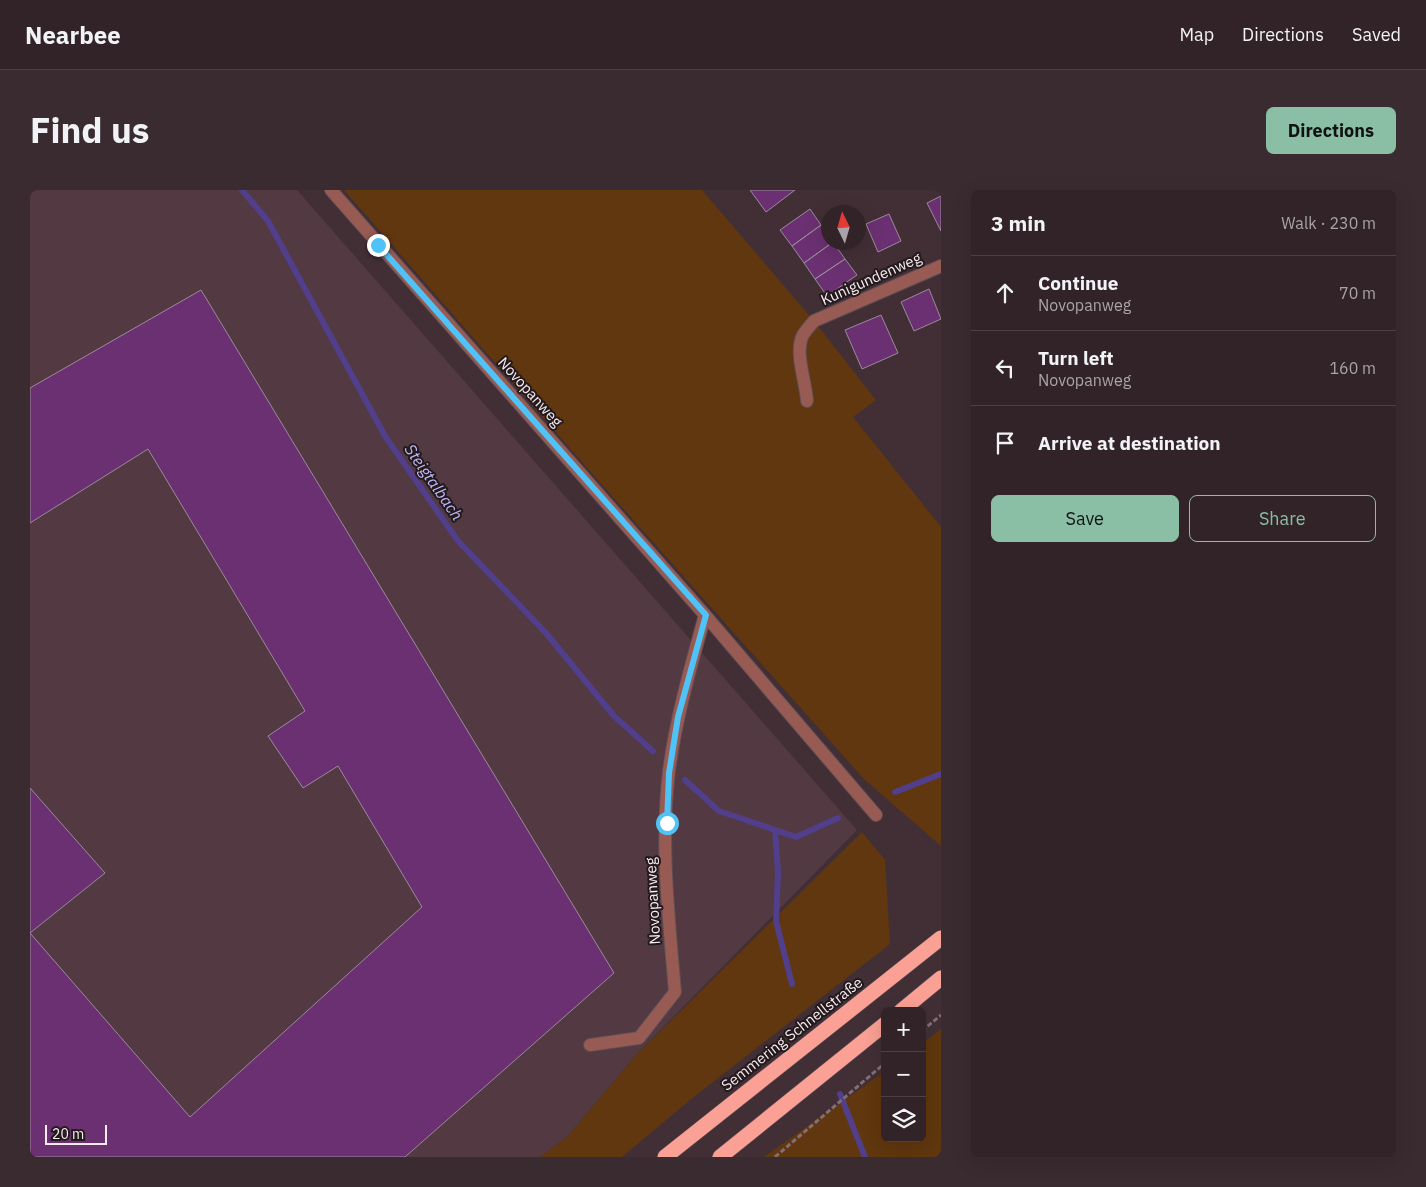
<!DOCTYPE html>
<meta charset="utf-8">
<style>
:root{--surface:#322328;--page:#3a2b30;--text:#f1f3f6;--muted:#a8a4a8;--line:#4d4045;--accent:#8abfa5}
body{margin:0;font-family:"IBM Plex Sans",sans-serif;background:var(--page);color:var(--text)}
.controls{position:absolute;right:15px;bottom:15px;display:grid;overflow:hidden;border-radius:8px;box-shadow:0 5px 20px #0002}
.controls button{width:45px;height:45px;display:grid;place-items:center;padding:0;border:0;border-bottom:1px solid var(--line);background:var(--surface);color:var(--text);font:25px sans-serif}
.compass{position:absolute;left:791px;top:15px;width:45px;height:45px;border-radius:50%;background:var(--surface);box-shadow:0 5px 20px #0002;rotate:355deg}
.scale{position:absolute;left:15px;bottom:12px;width:62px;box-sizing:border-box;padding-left:5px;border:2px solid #f9ecf0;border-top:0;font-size:14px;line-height:18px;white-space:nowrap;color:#f9ecf0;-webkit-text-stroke:4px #231a1d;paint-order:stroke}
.stop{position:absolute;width:15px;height:15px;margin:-11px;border:4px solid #4fc3f7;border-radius:50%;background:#fff}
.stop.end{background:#4fc3f7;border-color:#fff;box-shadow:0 1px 5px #0008}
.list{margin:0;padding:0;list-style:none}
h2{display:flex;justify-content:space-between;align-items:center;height:65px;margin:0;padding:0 20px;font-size:21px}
h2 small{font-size:16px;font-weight:400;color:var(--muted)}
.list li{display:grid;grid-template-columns:32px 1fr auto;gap:15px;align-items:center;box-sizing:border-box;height:75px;padding:0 20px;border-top:1px solid var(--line)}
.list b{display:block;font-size:19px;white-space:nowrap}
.list p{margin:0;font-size:16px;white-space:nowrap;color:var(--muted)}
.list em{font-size:16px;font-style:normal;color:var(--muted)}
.actions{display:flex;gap:10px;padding:15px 20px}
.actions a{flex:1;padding:11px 0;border:1px solid var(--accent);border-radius:8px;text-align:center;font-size:18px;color:var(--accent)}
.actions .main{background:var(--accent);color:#111}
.icon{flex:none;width:28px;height:28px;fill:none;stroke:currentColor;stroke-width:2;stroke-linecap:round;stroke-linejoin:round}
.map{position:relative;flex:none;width:911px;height:967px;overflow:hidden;border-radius:8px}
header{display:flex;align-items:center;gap:30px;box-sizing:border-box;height:70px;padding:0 25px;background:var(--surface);border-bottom:1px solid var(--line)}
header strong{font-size:24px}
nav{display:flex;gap:28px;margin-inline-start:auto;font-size:18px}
.intro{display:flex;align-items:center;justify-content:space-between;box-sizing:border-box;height:120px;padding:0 30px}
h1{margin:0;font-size:35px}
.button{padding:12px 22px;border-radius:8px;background:var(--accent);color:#111;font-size:18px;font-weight:700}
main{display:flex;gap:30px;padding:0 30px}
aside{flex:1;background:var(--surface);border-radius:8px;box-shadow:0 5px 20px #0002}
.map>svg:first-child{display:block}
.built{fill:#523942}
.green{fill:#60370e}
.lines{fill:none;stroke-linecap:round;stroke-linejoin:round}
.stream{stroke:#513f8b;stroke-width:6}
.building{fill:#6b3071;stroke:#9a8b9b}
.minor-casing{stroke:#5f4d54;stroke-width:14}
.highway-casing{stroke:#5f4d54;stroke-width:16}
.path{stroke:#806f75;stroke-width:3;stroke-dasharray:5 2.5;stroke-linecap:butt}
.minor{stroke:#985b53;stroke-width:12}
.highway{stroke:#faa094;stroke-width:15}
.route{stroke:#4fc3f7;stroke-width:6}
.labels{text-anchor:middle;stroke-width:4;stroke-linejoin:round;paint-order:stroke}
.street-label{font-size:15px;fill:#f9ecf0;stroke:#231a1d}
.water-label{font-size:16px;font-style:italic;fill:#c4bafb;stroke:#231a1d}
</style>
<header>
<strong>Nearbee</strong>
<nav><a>Map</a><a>Directions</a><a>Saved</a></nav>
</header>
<div class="intro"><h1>Find us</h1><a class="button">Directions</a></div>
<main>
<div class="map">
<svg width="911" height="967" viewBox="0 0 911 967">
<rect width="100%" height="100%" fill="#422f36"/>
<path class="built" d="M0,0h267l560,640 -220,224 -70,83 -27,20h-510z"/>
<path class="green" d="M314,0h358l112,131 62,79 -23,17 88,110v319l-77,-67 -261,-293z
M832,642l23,28 5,84 -200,156 -68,57h-82l27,-20 70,-83z
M911,839v128h-177l121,-86v67h37v-94z"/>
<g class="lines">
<path class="stream" d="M212,0l26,31 117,215 73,105 88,92 68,83 39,35
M655,590l34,31 77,26 42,-19
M865,602l46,-18
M745,640l3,42 -2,49 16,63
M810,904l25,63"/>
</g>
<path class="building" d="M720,0h45l-29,22z
M911,6v35l-14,-28z
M780,19l11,16 -29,21 -12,-16z
M859,24l12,27 -23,11 -12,-28z
M791,35l7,10v7h5l-29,21 -12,-17z
M803,52l12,17 -30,20 -11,-16z
M815,69l12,16 -30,21 -12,-17z
M899,99l12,30 -27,12 -13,-29z
M171,100l413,683 -209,184h-375v-369l75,85 -75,60 160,184 232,-210 -84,-141 -35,22 -35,-52 37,-25 -157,-262 -118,74v-135z
M851,125l17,38 -36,16 -17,-39z"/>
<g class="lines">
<g class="minor-casing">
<path id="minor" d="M301,0l374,425 171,200
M777,211c-1,-18 -12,-47 -5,-64 2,-5 8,-11 12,-16l127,-55
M560,855l49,-7 36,-46c-6,-73 -15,-148 -6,-221 7,-54 22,-105 36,-156"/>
</g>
<g class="highway-casing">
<path id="highway" d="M871,821l40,-33
M635,967l276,-219
M690,967l165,-133"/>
</g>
<path class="path" d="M892,841l19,-16
M745,967l110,-94"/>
<use href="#minor" class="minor"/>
<use href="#highway" class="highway"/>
</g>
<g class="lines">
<path class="route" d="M348,55l328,370 -28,102 -9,56 -2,50"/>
</g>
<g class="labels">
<g class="street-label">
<text transform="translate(841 89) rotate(-24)" y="5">Kunigundenweg</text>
<text transform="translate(500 202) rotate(48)" y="5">Novopanweg</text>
<text transform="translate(623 711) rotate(-93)" y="5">Novopanweg</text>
<text transform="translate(762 844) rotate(-38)" y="5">Semmering Schnellstraße</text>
</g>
<g class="water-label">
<text transform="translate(404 292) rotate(55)" y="6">Steigtalbach</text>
</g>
</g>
</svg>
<div class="controls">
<button>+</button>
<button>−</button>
<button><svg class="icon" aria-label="layers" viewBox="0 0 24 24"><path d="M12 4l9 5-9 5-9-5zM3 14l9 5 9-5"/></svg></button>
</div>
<svg class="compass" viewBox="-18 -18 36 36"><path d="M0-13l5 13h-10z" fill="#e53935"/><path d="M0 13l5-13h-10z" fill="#a8a4a8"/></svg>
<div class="scale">20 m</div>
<div class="stop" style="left:637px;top:633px"></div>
<div class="stop end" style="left:348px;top:55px"></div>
</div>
<aside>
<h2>3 min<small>Walk · 230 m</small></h2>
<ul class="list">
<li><svg class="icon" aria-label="ahead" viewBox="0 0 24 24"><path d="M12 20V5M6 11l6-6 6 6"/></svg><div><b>Continue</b><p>Novopanweg</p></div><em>70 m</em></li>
<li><svg class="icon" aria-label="left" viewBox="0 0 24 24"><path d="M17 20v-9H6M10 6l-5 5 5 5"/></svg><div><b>Turn left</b><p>Novopanweg</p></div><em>160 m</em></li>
<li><svg class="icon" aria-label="arrive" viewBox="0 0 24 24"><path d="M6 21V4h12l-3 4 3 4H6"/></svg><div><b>Arrive at destination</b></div></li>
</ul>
<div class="actions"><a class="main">Save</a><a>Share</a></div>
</aside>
</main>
